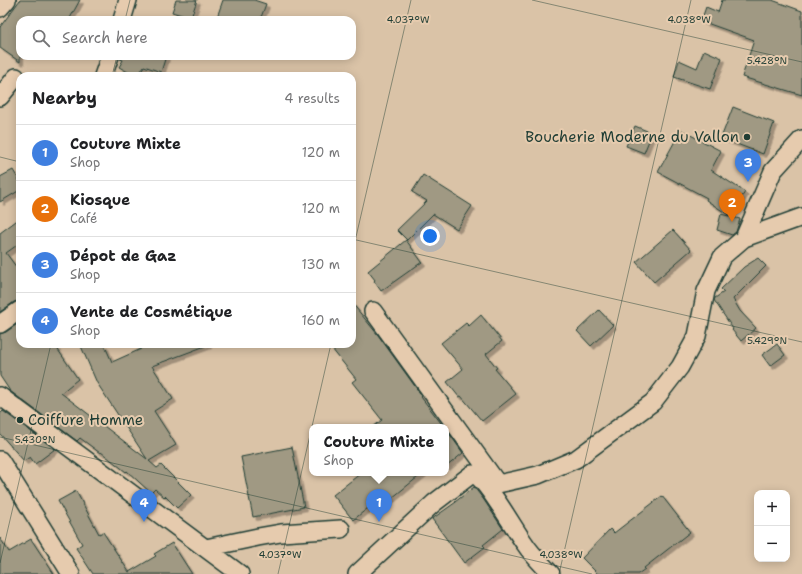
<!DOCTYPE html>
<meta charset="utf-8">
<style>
:root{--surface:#fff;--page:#f6f6f6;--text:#202124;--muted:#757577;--line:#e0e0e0;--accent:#1f3d34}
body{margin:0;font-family:"Shantell Sans",sans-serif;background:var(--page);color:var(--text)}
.controls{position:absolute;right:12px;bottom:12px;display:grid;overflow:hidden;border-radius:8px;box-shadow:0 2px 10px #0003}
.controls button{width:36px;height:36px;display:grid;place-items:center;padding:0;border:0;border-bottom:1px solid var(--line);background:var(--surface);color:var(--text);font:20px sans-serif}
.you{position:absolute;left:430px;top:236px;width:14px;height:14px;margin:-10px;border:3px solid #fff;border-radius:50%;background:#1a73e8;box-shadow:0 0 0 6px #1a73e833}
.badge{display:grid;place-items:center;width:26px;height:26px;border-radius:50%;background:var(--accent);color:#fff;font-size:13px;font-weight:700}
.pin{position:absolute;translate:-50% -33px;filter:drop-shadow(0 1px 2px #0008)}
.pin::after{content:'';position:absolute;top:21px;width:14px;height:12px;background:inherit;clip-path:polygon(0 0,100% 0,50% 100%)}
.popup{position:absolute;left:309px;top:424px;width:140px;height:52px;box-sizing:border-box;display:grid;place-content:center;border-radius:8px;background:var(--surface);filter:drop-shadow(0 1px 3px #0005);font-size:13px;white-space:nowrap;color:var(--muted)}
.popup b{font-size:15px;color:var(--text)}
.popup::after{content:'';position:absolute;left:50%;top:100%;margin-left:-8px;border:8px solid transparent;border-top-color:var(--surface)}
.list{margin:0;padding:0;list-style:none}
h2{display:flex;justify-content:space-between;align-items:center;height:52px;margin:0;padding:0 16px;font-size:17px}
h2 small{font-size:13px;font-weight:400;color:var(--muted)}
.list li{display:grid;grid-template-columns:26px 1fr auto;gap:12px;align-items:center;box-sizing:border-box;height:56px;padding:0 16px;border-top:1px solid var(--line)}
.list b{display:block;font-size:15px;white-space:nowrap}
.list p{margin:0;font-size:13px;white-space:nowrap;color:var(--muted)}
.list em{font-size:13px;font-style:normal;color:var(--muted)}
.icon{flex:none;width:22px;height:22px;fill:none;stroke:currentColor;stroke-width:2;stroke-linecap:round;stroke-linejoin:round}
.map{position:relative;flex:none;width:802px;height:574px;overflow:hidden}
.search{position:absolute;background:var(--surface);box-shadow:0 2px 10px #0003;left:16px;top:16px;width:340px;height:44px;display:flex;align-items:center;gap:10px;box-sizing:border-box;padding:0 14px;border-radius:12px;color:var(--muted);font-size:15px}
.panel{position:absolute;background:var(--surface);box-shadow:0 2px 10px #0003;left:16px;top:72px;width:340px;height:276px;border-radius:12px}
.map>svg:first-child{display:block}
.building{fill:#a09983;stroke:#1f3d34;filter:url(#shadow)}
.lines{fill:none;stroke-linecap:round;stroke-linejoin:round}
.street-casing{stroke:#1f3d34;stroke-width:20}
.street{stroke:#e6cbae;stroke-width:17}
.ticks{fill:none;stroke:#1f3d34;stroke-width:1;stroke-opacity:0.45}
.poi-dot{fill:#1f3d34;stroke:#e6cbae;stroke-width:1.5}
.labels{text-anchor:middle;stroke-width:4;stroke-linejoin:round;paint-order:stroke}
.poi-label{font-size:15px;fill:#1f3d34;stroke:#e6cbae;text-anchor:end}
.ticks-label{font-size:10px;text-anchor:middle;fill:#1f3d34;stroke:#e6cbae;stroke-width:4;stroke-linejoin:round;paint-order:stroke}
</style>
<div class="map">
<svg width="802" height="574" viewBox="0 0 802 574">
<defs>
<filter id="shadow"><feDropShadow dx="3.5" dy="3.5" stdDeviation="0" flood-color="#0004"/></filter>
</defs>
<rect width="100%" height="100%" fill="#dac3a7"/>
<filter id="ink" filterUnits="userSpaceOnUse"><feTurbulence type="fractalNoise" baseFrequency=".025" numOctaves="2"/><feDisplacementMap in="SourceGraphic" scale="8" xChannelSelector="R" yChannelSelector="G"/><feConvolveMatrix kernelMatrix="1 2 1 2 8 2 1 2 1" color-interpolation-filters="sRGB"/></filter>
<g filter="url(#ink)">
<path class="building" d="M20,0h60l-11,20h-49v42l-20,-14v-21z
M176,0h21l-6,18 -19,-6z
M223,0h31l12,4 -6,16h-44z
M722,0h50l30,11v84l-60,-18 12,-37 -53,-19 5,-14 12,5z
M704,50l18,8 -12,31 -36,-12 5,-17 18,8z
M121,56h45l-5,16 -17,-6 -6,10h-3l-16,-9 4,-7 -3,-1z
M733,107l41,16 -11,31 -42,-16z
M635,126l17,7 -8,20 -18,-7z
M681,130l40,21 -10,19 34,22 -15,24 -24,-16 1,-2 -49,-26z
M13,170l7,12v8l-20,12v-25z
M423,175l49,31 -15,23 -24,-15 -26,26 -10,-10 30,-29 -15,-9z
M721,214l19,5 -4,13 -4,3 -15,-5z
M20,218v25l-14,10 14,19v28l-6,2 -14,10v-79z
M673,230l18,20 -37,32 -18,-20z
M406,240l16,22 -41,29 -7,-10 1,-1 -7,-9z
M758,258l8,8 -33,33 7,12 16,17 -15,13 -9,-11 1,-1 -19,-29 1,-2 9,-6 -3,-3 23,-22z
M352,303l26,32 44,61 -1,1 23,30h-71l9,-7 -30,-38 4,-3 -28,-35h24z
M599,310l14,15 -22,21 -14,-15z
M481,315l21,26 -16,13 11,14 -2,1 21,25 -34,27 -21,-25 -2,1 -12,-15 16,-13 -22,-26 25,-20 3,3z
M20,322v22h34l24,35 -17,14 86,66 -50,-76 -17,-39h24l8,18 29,-13 -1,-2 9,-3h59v1l-56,21 21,33 -19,12 22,34 -27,16 8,7 4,-3 30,30 -14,13 -12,-12 -1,1 -9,-8 -4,4 -24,-22 -1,1 -25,-20 -1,1 -20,-15 -3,3 -67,-50 -10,-15v-42l6,-2z
M777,344l8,11 -15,11 -8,-11z
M3,411l52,38 -20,15 -5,-7 -6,4 -24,-27v-20z
M446,429l17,24 -17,14z
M292,447l12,60 -51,10 -12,-60z
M361,473h62l-41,33 -5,-5 -24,19 -20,-25z
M474,487l10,13 19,29 -20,16 2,2 -21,16 -32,-44 24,-17h-1z
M76,491l23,43 4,-2 26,40 27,-16 -2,-2 18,-11 20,31h-99l-17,-26 6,-4 -24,-43z
M662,496l28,36 -46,36 1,1 -7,5h-40l-16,-16 28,-29 4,4z
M0,538l9,14 22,-13 23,35h-54z"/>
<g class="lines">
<g class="street-casing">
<path id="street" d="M0,8l7,-8
M122,20l6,-20
M103,76l7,-20
M0,97l16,-20
M744,238l58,-21
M373,311l125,173
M0,324l20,-14
M0,396l240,178
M0,460l71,114
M488,488l10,-4 40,-9 38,-16 77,-57 27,-35 17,-31 9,-45 16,-34 22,-19 29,-67 29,-32
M206,548l52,-11 23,-4 60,-4
M357,574l77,-71 38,-29c13,2 43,57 53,70 7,11 17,20 26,30"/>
</g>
<use href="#street" class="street"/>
</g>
</g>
<path class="ticks" d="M532,0l270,62M125,20l5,-20M112,76l5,-20M0,157l20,5M352,239l450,103M352,254l59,-254M0,437l592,137M0,563l51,-219M278,574l53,-230M559,574l132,-574"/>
<g class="poi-dot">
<circle cx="747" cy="137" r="4"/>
<circle cx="20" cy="420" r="4"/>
</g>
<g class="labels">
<g class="poi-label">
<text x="739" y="142">Boucherie Moderne du Vallon</text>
<text x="28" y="425" text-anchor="start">Coiffure Homme</text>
</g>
</g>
<g class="ticks-label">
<text x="408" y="23">4.037°W</text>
<text x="689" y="23">4.038°W</text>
<text x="767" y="64">5.428°N</text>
<text x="767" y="344">5.429°N</text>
<text x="35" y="443">5.430°N</text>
<text x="280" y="558">4.037°W</text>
<text x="561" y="558">4.038°W</text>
</g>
</svg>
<div class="controls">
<button>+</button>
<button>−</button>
</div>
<div class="you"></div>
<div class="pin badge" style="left:379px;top:522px;background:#3f7fe0">1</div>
<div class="popup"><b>Couture Mixte</b>Shop</div>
<div class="pin badge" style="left:732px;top:222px;background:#e8710a">2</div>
<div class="pin badge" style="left:748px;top:182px;background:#3f7fe0">3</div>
<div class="pin badge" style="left:144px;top:522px;background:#3f7fe0">4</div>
<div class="search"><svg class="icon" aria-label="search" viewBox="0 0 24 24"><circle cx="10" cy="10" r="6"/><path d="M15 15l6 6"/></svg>Search here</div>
<section class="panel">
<h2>Nearby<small>4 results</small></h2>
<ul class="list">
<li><span class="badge" style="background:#3f7fe0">1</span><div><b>Couture Mixte</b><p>Shop</p></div><em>120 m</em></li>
<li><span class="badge" style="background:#e8710a">2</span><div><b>Kiosque</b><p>Café</p></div><em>120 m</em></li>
<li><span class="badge" style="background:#3f7fe0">3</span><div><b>Dépot de Gaz</b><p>Shop</p></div><em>130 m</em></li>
<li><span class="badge" style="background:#3f7fe0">4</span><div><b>Vente de Cosmétique</b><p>Shop</p></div><em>160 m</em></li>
</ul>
</section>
</div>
